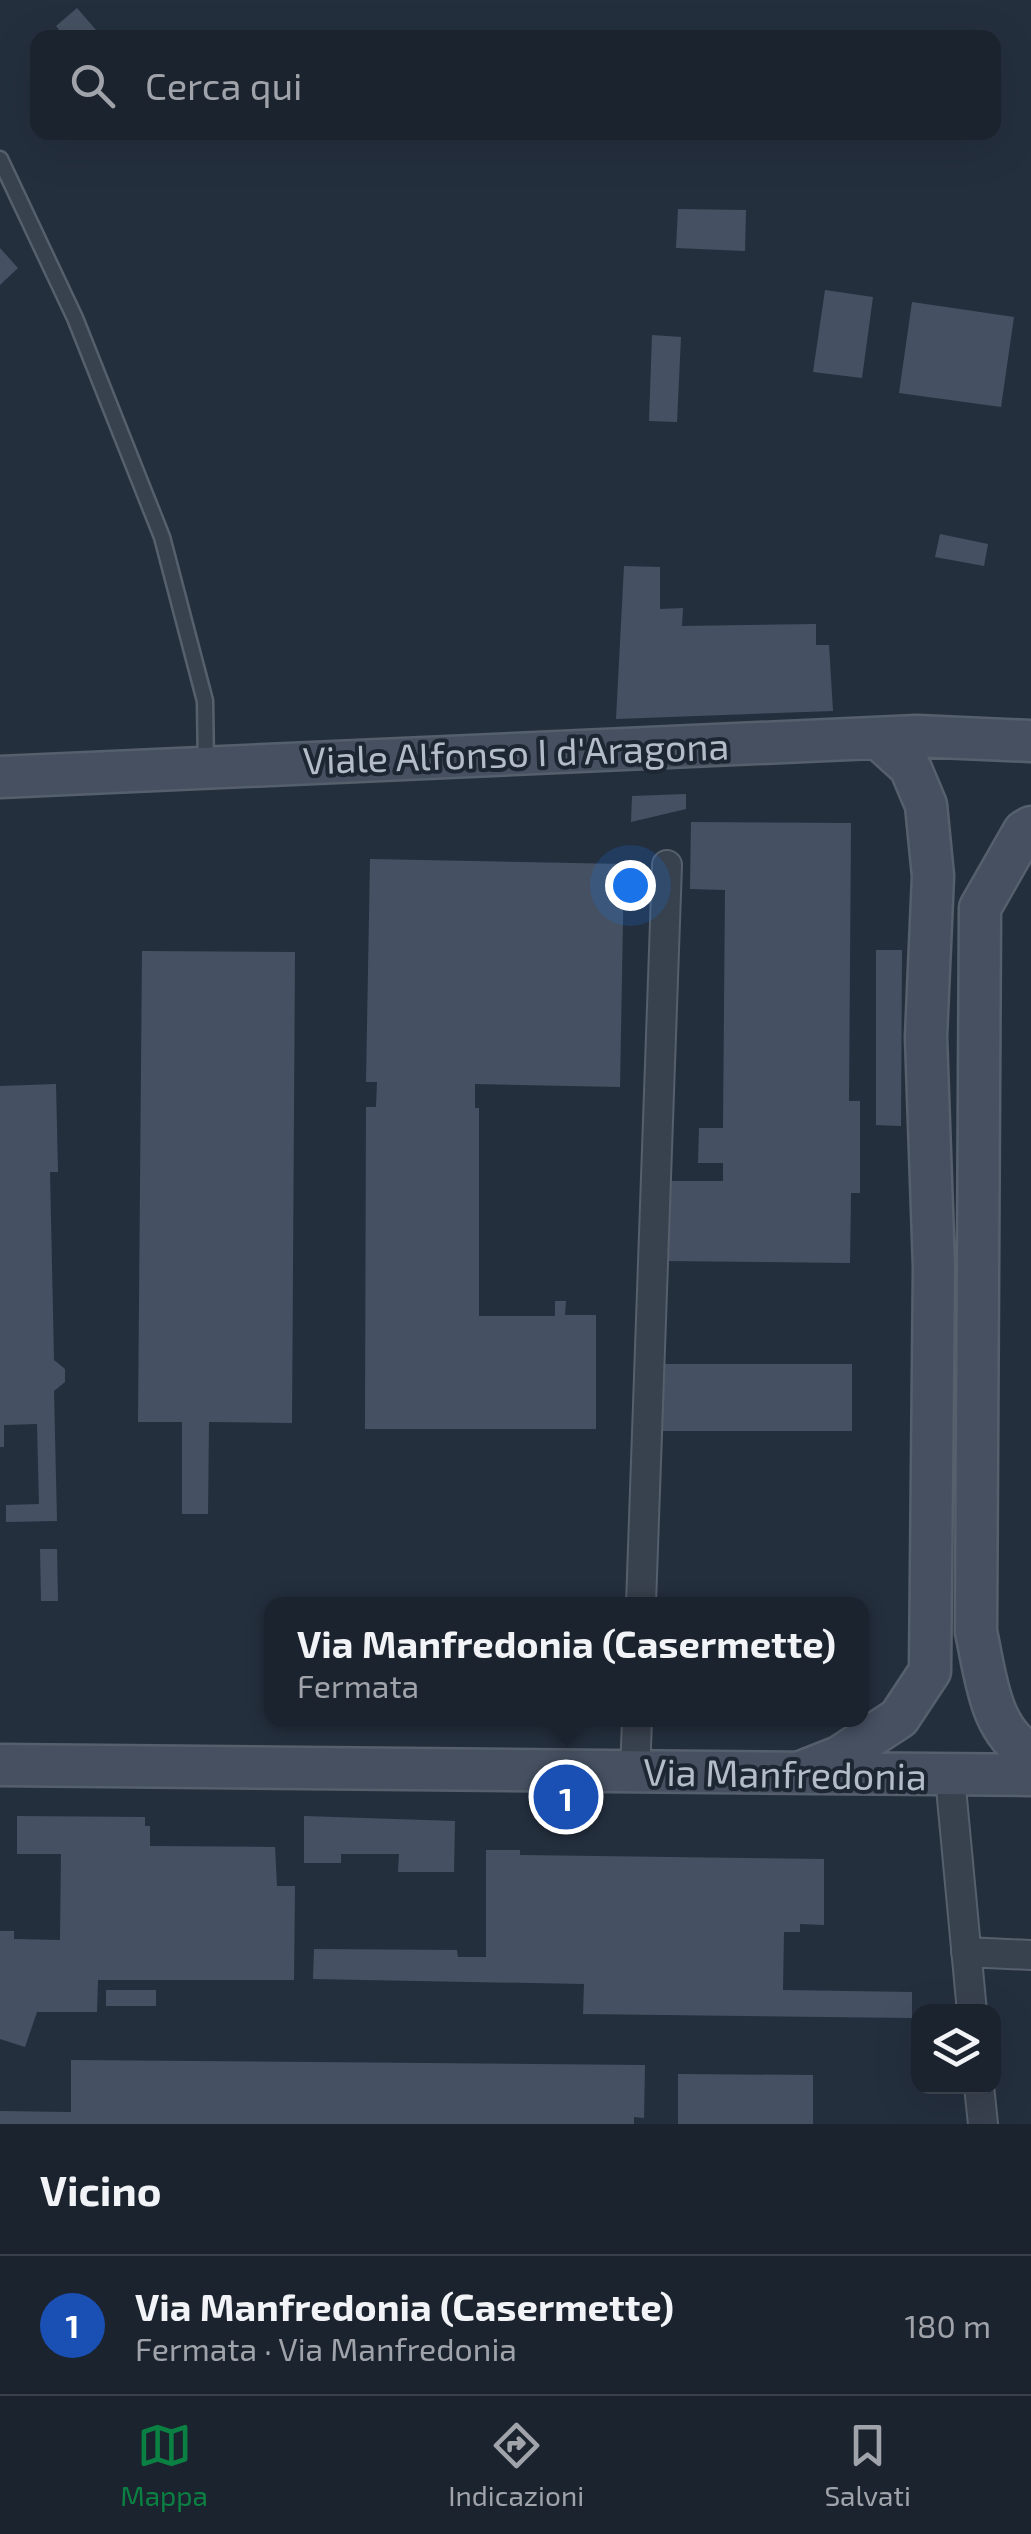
<!DOCTYPE html>
<html lang="it">
<meta charset="utf-8">
<style>
:root{--surface:#1b232e;--page:#282f3a;--text:#f1f3f6;--muted:#a0a4aa;--line:#39404a;--accent:#0b8043}
body{margin:0;font-family:"Exo 2",sans-serif;background:var(--page);color:var(--text)}
.controls{position:absolute;right:30px;bottom:30px;display:grid;overflow:hidden;border-radius:20px;box-shadow:0 10px 40px #0002}
.controls button{width:90px;height:90px;display:grid;place-items:center;padding:0;border:0;border-bottom:2px solid var(--line);background:var(--surface);color:var(--text);font:50px sans-serif}
.you{position:absolute;left:630px;top:885px;width:35px;height:35px;margin:-25px;border:8px solid #fff;border-radius:50%;background:#1a73e8;box-shadow:0 0 0 15px #1a73e833}
.badge{display:grid;place-items:center;width:65px;height:65px;border-radius:50%;background:var(--accent);color:#fff;font-size:32px;font-weight:700}
.pin{position:absolute;translate:-50% -50%;border:5px solid #fff;box-shadow:0 2px 10px #0006}
.popup{position:absolute;left:264px;top:1597px;width:605px;height:130px;box-sizing:border-box;display:grid;place-content:center;border-radius:20px;background:var(--surface);filter:drop-shadow(0 2px 8px #0005);font-size:32px;white-space:nowrap;color:var(--muted)}
.popup b{font-size:38px;color:var(--text)}
.popup::after{content:'';position:absolute;left:50%;top:100%;margin-left:-20px;border:20px solid transparent;border-top-color:var(--surface)}
.list{margin:0;padding:0;list-style:none}
h2{display:flex;justify-content:space-between;align-items:center;height:130px;margin:0;padding:0 40px;font-size:42px}
h2 small{font-size:32px;font-weight:400;color:var(--muted)}
.list li{display:grid;grid-template-columns:65px 1fr auto;gap:30px;align-items:center;box-sizing:border-box;height:140px;padding:0 40px;border-top:2px solid var(--line)}
.list b{display:block;font-size:38px;white-space:nowrap}
.list p{margin:0;font-size:32px;white-space:nowrap;color:var(--muted)}
.list em{font-size:32px;font-style:normal;color:var(--muted)}
.icon{flex:none;width:55px;height:55px;fill:none;stroke:currentColor;stroke-width:2;stroke-linecap:round;stroke-linejoin:round}
.map{position:relative;flex:none;width:1031px;height:2124px;overflow:hidden}
.search{position:absolute;background:var(--surface);box-shadow:0 10px 40px #0002;left:30px;right:30px;top:30px;height:110px;display:flex;align-items:center;gap:25px;box-sizing:border-box;padding:0 35px;border-radius:20px;color:var(--muted);font-size:38px}
.sheet{height:270px;background:var(--surface)}
nav{display:flex;justify-content:space-around;align-items:center;box-sizing:border-box;height:140px;border-top:2px solid var(--line);background:var(--surface);font-size:28px;color:var(--muted)}
nav a{display:grid;justify-items:center;gap:5px}
nav .on{color:var(--accent)}
.map>svg:first-child{display:block}
.building{fill:#455162}
.lines{fill:none;stroke-linecap:round;stroke-linejoin:round}
.service-casing{stroke:#565f6c;stroke-width:19}
.minor-casing{stroke:#565f6c;stroke-width:32}
.secondary-casing{stroke:#565f6c;stroke-width:45}
.service{stroke:#38414e;stroke-width:14}
.minor{stroke:#38414e;stroke-width:28}
.secondary{stroke:#465061;stroke-width:40}
.labels{text-anchor:middle;stroke-width:8;stroke-linejoin:round;paint-order:stroke}
.street-label{font-size:38px;fill:#b4bcc9;stroke:#1d2633}
</style>
<div class="map">
<svg width="1031" height="2124" viewBox="0 0 1031 2124">
<rect width="100%" height="100%" fill="#242f3e"/>
<path class="building" d="M77,8l26,30h-37l-10,-12z
M678,209l68,1 -1,41 -69,-3z
M0,248l18,20 -18,17z
M825,290l48,7 -11,81 -49,-6z
M912,302l102,15 -13,90 -102,-14z
M652,335l29,2 -4,85 -28,-1z
M940,534l48,10 -4,22 -49,-9z
M624,566l36,1v42l23,-1 -1,18 134,-2v21h13l4,66 -217,8z
M686,794v15l-55,13 1,-26z
M691,822l160,1 -2,278h11v92h-9l-1,70 -186,-2 1,-80h58v-18h-25l1,-35h24l2,-238 -35,-1z
M370,859l254,5 -4,223 -145,-3v24h4v208h76v-15h11l-1,14h31v114h-231l1,-322h10l1,-25h-11z
M876,950h26l-1,176 -25,-1z
M142,951l153,1 -3,471 -83,-1 -1,92h-26v-92h-44z
M56,1084l2,88h-8l4,188 11,9v13l-11,9 3,130 -51,1v-17l33,-1 -2,-80 -33,1v22h-4v-361z
M660,1364h192v67h-191z
M40,1549h17l1,52h-17z
M687,1720h153v3l-153,1z
M17,1816l128,1v9h5v20l125,1 2,39h18l-1,94h-196l-1,32h-60l-12,35 -25,-8v-108h14v8l46,1 1,-86h-44z
M304,1816l151,5 -1,51h-56l1,-18h-58v9h-37z
M486,1850h34v5l304,4v66l-24,-1v8h-16l-1,58 129,2v26l-329,-4 1,-30 -271,-5 1,-30 143,1 1,7h28z
M106,1990h50v16h-50z
M71,2060l574,5 -1,53 -10,-1v7h-634v-13l71,1z
M678,2074l135,1v49h-135z"/>
<g class="lines">
<g class="service-casing">
<path id="service" d="M0,159l75,159 87,219 43,164 1,66"/>
</g>
<g class="minor-casing">
<path id="minor" d="M641,1604l26,-739
M635,1773l2,-53
M950,1777l22,235
M966,1952l65,3
M979,2086l4,38"/>
</g>
<g class="secondary-casing">
<path id="secondary" d="M0,777l917,-41 114,5
M1031,827l-7,4 -44,77 -4,724c10,44 13,99 55,122
M0,1765l1031,10
M801,1772l38,-15 60,-39 31,-47 4,-403 -8,-231 7,-161 -7,-71 -16,-38 -32,-29"/>
</g>
<use href="#service" class="service"/>
<use href="#minor" class="minor"/>
<use href="#secondary" class="secondary"/>
</g>
<g class="labels">
<g class="street-label">
<text transform="translate(516 754) rotate(-2)" y="13">Viale Alfonso I d'Aragona</text>
<text transform="translate(785 1775) rotate(1)" y="13">Via Manfredonia</text>
</g>
</g>
</svg>
<div class="controls">
<button><svg class="icon" aria-label="layers" viewBox="0 0 24 24"><path d="M12 4l9 5-9 5-9-5zM3 14l9 5 9-5"/></svg></button>
</div>
<div class="you"></div>
<div class="pin badge" style="left:566px;top:1797px;background:#1a4fb4">1</div>
<div class="popup"><b>Via Manfredonia (Casermette)</b>Fermata</div>
<div class="search"><svg class="icon" aria-label="search" viewBox="0 0 24 24"><circle cx="10" cy="10" r="6"/><path d="M15 15l6 6"/></svg>Cerca qui</div>
</div>
<section class="sheet">
<h2>Vicino<small></small></h2>
<ul class="list">
<li><span class="badge" style="background:#1a4fb4">1</span><div><b>Via Manfredonia (Casermette)</b><p>Fermata · Via Manfredonia</p></div><em>180 m</em></li>
</ul>
</section>
<nav>
<a class="on"><svg class="icon" aria-label="map" viewBox="0 0 24 24"><path d="M3 6l6-2 6 2 6-2v14l-6 2-6-2-6 2zM9 4v14M15 6v14"/></svg>Mappa</a>
<a><svg class="icon" aria-label="directions" viewBox="0 0 24 24"><path d="M12 3l9 9-9 9-9-9zM9 14v-3h6M13 9l2 2-2 2"/></svg>Indicazioni</a>
<a><svg class="icon" aria-label="saved" viewBox="0 0 24 24"><path d="M7 4h10v16l-5-4-5 4z"/></svg>Salvati</a>
</nav>
